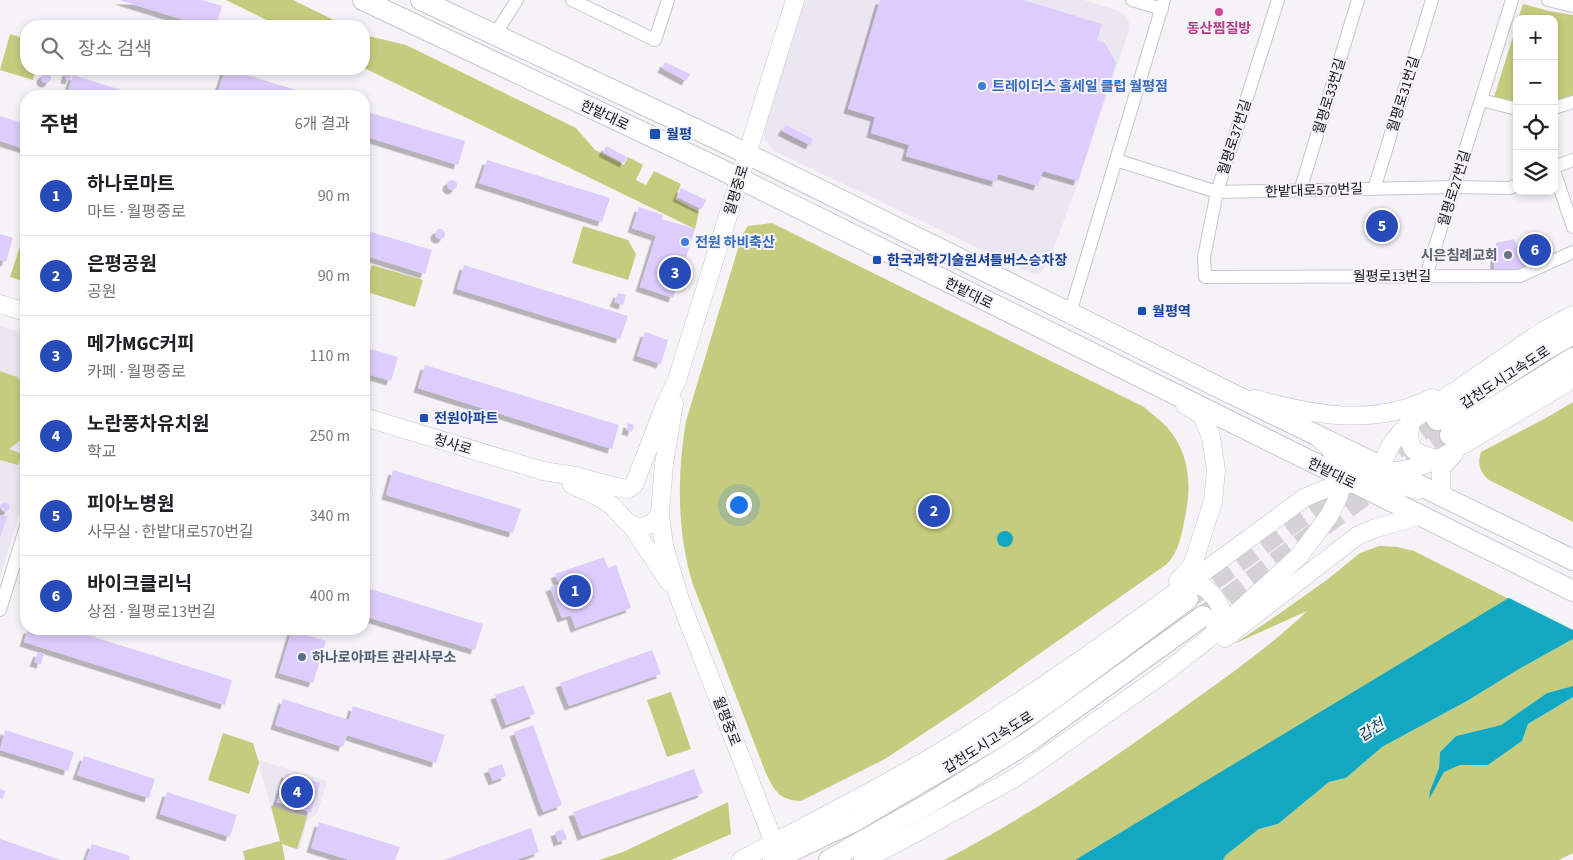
<!DOCTYPE html>
<html lang="ko">
<meta charset="utf-8">
<style>
:root{--surface:#fff;--page:#f2f2f2;--text:#202124;--muted:#757577;--line:#e0e0e0;--accent:#284bba}
body{margin:0;font-family:"Source Sans 3","Noto Sans KR",sans-serif;background:var(--page);color:var(--text)}
.controls{position:absolute;right:15px;top:15px;display:grid;overflow:hidden;border-radius:10px;box-shadow:0 2px 8px #0003}
.controls button{width:45px;height:45px;display:grid;place-items:center;padding:0;border:0;border-bottom:1px solid var(--line);background:var(--surface);color:var(--text);font:25px sans-serif}
.you{position:absolute;left:738px;top:504px;width:18px;height:18px;margin:-12px;border:4px solid #fff;border-radius:50%;background:#1a73e8;box-shadow:0 0 0 8px #1a73e833}
.badge{display:grid;place-items:center;width:32px;height:32px;border-radius:50%;background:var(--accent);color:#fff;font-size:16px;font-weight:700}
.pin{position:absolute;translate:-50% -50%;border:2px solid #fff;box-shadow:0 1px 5px #0006}
.list{margin:0;padding:0;list-style:none}
h2{display:flex;justify-content:space-between;align-items:center;height:65px;margin:0;padding:0 20px;font-size:21px}
h2 small{font-size:16px;font-weight:400;color:var(--muted)}
.list li{display:grid;grid-template-columns:32px 1fr auto;gap:15px;align-items:center;box-sizing:border-box;height:80px;padding:0 20px;border-top:1px solid var(--line)}
.list b{display:block;font-size:19px;white-space:nowrap}
.list p{margin:0;font-size:16px;white-space:nowrap;color:var(--muted)}
.list em{font-size:16px;font-style:normal;color:var(--muted)}
.icon{flex:none;width:28px;height:28px;fill:none;stroke:currentColor;stroke-width:2;stroke-linecap:round;stroke-linejoin:round}
.map{position:relative;flex:none;width:1573px;height:860px;overflow:hidden}
.search{position:absolute;background:var(--surface);box-shadow:0 2px 8px #0003;left:20px;top:20px;width:350px;height:55px;display:flex;align-items:center;gap:12px;box-sizing:border-box;padding:0 18px;border-radius:20px;color:var(--muted);font-size:19px}
.panel{position:absolute;background:var(--surface);box-shadow:0 2px 8px #0003;left:20px;top:90px;width:350px;height:545px;border-radius:20px}
.map>svg:first-child{display:block}
.built{fill:#eae6f2}
.green{fill:#c6cc7e}
.water{fill:#12a8c1}
.pier{fill:#f5f3f8}
.building{fill:#ddccfd;filter:url(#shadow)}
.lines{fill:none;stroke-linecap:round;stroke-linejoin:round}
.primary-tunnel{stroke:#d4d2d6;stroke-width:20;stroke-dasharray:20 10;stroke-linecap:butt}
.street-casing{stroke:#c6c5ca;stroke-width:14}
.secondary-casing{stroke:#c6c5ca;stroke-width:19}
.primary-casing{stroke:#c6c5ca;stroke-width:22}
.street{stroke:#fff;stroke-width:12}
.secondary{stroke:#fff;stroke-width:18}
.primary{stroke:#fff;stroke-width:20}
.hotel-dot{fill:#d1479c;stroke:#f5f3f8;stroke-width:2}
.shop-dot{fill:#3f7fe0;stroke:#f5f3f8;stroke-width:2}
.transit-dot{fill:#1a4fb4;stroke:#f5f3f8;stroke-width:2}
.worship-dot{fill:#6b7280;stroke:#f5f3f8;stroke-width:2}
.service-dot{fill:#5c6f8a;stroke:#f5f3f8;stroke-width:2}
.labels{text-anchor:middle;stroke-width:4;stroke-linejoin:round;paint-order:stroke}
.hotel-label{font-size:14px;font-weight:bold;fill:#b23c85;stroke:#f5f3f8}
.shop-label{font-size:14px;font-weight:bold;fill:#366cbe;stroke:#f5f3f8;text-anchor:start}
.street-label{font-size:14px;fill:#171618;stroke:#f5f3f8}
.transit-label{font-size:14px;font-weight:bold;fill:#164399;stroke:#f5f3f8;text-anchor:start}
.worship-label{font-size:14px;font-weight:bold;fill:#5b616d;stroke:#f5f3f8;text-anchor:end}
.service-label{font-size:14px;font-weight:bold;fill:#4e5e75;stroke:#f5f3f8;text-anchor:start}
.water-label{font-size:15px;font-style:italic;fill:#0d4651;stroke:#f5f3f8}
</style>
<div class="map">
<svg width="1573" height="860" viewBox="0 0 1573 860">
<defs>
<filter id="shadow"><feDropShadow dx="-4.5" dy="4.5" stdDeviation="0" flood-color="#0004"/></filter>
</defs>
<rect width="100%" height="100%" fill="#f5f3f8"/>
<path class="built" d="M803,0h281l35,11 8,6 3,10 -54,161 -27,73 -8,12 -8,1 -259,-123 -10,-12 1,-15z
M0,326l26,8v158l-26,85z
M258,760l69,21 -10,33 -10,8 -8,28 -18,-6z"/>
<path class="green" d="M226,0h67l53,26h-67z
M1523,4l26,7 24,4v82l-19,7v-85h-36z
M1517,24v78l-23,-5z
M10,34l16,5v30h10l-3,11 -33,-10z
M364,35l42,10 170,83 19,22 29,15 4,-8 15,8 -7,15 10,5 8,-14 27,13 -6,15 24,13 -4,17 -331,-161z
M772,223l372,184c7,6 16,13 23,20 24,28 25,61 17,95 -3,16 -6,30 -17,42l-196,138 -86,57 -84,42c-23,-1 -27,-11 -36,-30l-73,-189c-15,-52 -15,-108 -6,-161l56,-186 6,-9z
M583,226l45,14 8,14 -8,26 -56,-17z
M21,243l5,1v38l-16,-5z
M372,265l51,15 -8,27 -51,-16z
M0,371l17,6 9,10v49l-17,13 13,5 -4,11 -18,-5z
M1573,402v120l-84,-42c-9,-7 -12,-17 -8,-28l65,-34z
M1379,546l18,1 17,4 95,48 -434,261h-131c87,-45 168,-100 246,-157 40,-29 82,-58 117,-92l-73,33 42,-28 52,-37 32,-26z
M1573,639v47l-26,7 -46,32 -45,11 -16,16 -1,16 -10,29 15,-25 16,-7h28l34,-24 6,-17 45,-27v156l-14,7h-336l3,-5 33,-26 19,-5 51,-42 17,-4 36,-31 85,-46 52,-32z
M671,692l20,57 -24,8 -20,-57z
M223,733l30,10 6,20 -10,31 -41,-14z
M728,802l3,32 -60,26h-72l24,-8z
M271,806l36,11 -10,32 -15,-5 3,16h-40l-2,-9 37,-10z"/>
<path class="water" d="M997 539a8 8 0 1 1 16 0a8 8 0 1 1-16 0Z
M1573,559v80l-54,30 -52,32 -85,46 -36,31 -17,4 -51,42 -19,5 -33,26 -3,5h-148z
M1573,686v11l-45,27 -6,17 -34,24h-28l-16,7 -15,27 1,-8 9,-23 1,-16 16,-16 45,-11 46,-32z"/>
<path class="pier" d="M1573,556v74l-66,-33 65,-40z"/>
<path class="building" d="M119,0h83l20,6 -6,20h-12z
M880,0h143l79,24 -5,16 8,3 11,20 -38,118 -35,-10 -5,15 -40,-12 -2,8 -90,-26 3,-11 -38,-12 4,-16 -27,-8z
M665,62l25,12 -4,7 -24,-13z
M225,69h2l89,27h-83l-15,-4z
M67,71l5,1 -2,8 -5,-1z
M41 78a5 5 0 1 1 10 0a5 5 0 1 1-10 0Z
M73,75l67,21h-74z
M364,111l101,30 -7,24 -94,-29z
M0,116l26,8v25l-26,-8z
M786,125l27,14 -3,6 -28,-14z
M606,146l21,11 -3,6 -21,-11z
M487,160l123,38 -8,24 -123,-39z
M447 185a5 5 0 1 1 10 0a5 5 0 1 1-10 0Z
M681,188l25,12 -4,9 -25,-12z
M639,207l24,8 -1,4 33,10 -22,69 -33,-11 16,-51 -24,-8z
M435 234a5 5 0 1 1 10 0a5 5 0 1 1-10 0Z
M364,230l68,20 -7,24 -61,-19z
M0,234l13,4 -7,24 -6,-2z
M1514,239l13,28 -16,8 -17,-1 2,-31z
M464,265l164,51 -8,23 -163,-50z
M618,293l8,2 -3,10 -9,-3z
M645,332l23,8 -7,24 -24,-8z
M364,347l34,10 -7,24 -27,-8z
M425,365l194,60 -7,24 -194,-61z
M628,423l6,2 -2,7 -6,-2z
M393,470l128,39 -8,24 -127,-38z
M364,486l7,2 -7,22z
M0.5 507a4.5 4.5 0 1 1 9 0a4.5 4.5 0 1 1-9 0Z
M0,515l7,2 -7,20z
M604,557l4,11 8,-3 15,43 -56,20 -4,-13 -9,3 -12,-31 9,-3 -4,-10z
M364,587l119,37 -8,26 -111,-34z
M28,629h40l164,51 -7,25 -201,-63z
M292,630l34,11 -13,42 -34,-10z
M652,650l9,24 -92,32 -9,-23z
M38,652l6,2 -3,10 -7,-2z
M524,685l11,29 -29,11 -11,-30z
M283,699l66,21 4,-14 92,29 -9,28 -89,-28 -4,12 -68,-22z
M533,725l29,80 -19,7 -29,-80z
M5,730l69,22 -6,19 -68,-21z
M84,756l71,23 -6,19 -72,-23z
M502,764l4,12 -13,5 -5,-12z
M694,769l9,24 -121,43 -9,-24z
M286,773l34,10 -9,29 -34,-10z
M0,789l5,2 -2,8 -3,-1z
M167,792l70,23 -7,22 -70,-23z
M319,822l81,25 -5,13h-45l-39,-12z
M531,828l8,24 -23,8h-73z
M563,829l4,10 -9,3 -3,-10z
M0,839l61,21h-61z
M92,844l38,12 -1,4h-43z"/>
<g class="lines">
<path class="primary-tunnel" d="M1396,449l41,-29
M1409,463l41,-28
M1189,598l161,-116
M1203,616l181,-135"/>
<g class="street-casing">
<path id="street" d="M572,0l83,40 13,-40
M1132,0l30,9
M1278,0l-61,192 -13,65 1,20 315,-1 53,-24
M1548,0l25,6
M494,36l23,-36
M1481,100l36,9
M1554,108l19,-6
M1116,160l101,32 238,-5 55,1 7,-3
M1554,167l19,-7
M1554,171l19,56
M1374,189l58,-189
M1300,191l58,-191
M1426,276l86,-276
M1070,313l94,-313
M0,610l26,-84"/>
</g>
<g class="secondary-casing">
<path id="secondary" d="M0,304l26,8
M1255,399c59,16 118,28 177,-1
M674,403l-10,61 -4,50 4,31 16,55 94,243
M364,417l179,54 32,5 41,11 12,2
M1411,421c-5,28 1,33 28,38
M1329,466c42,7 69,11 110,-7l134,-80
M1385,480c-7,-24 11,-43 26,-59l132,-90 30,-16
M572,485c14,6 27,11 39,20 6,5 10,12 16,17 12,10 26,4 33,-8
M634,485l31,-80 12,-25 118,-380
M1445,497l-4,-7v-22l13,-14
M631,525l38,57
M1178,581l15,-17 20,-63 3,-31 -5,-33 -9,-22 -17,-10
M1182,587c4,-1 11,-3 15,-2 10,1 22,16 24,25 2,8 -4,15 -7,22
M1225,638l132,-102 16,-7 48,-14
M741,860c81,-43 164,-84 241,-134 111,-71 216,-150 322,-228 9,-4 19,-9 29,-11 28,-8 58,-4 85,3
M863,860l45,-23 110,-61 148,-104 43,-34 90,-82 30,-40 10,-20 2,-11 -1,-17 -3,-9 -9,-13 -9,-7"/>
</g>
<g class="primary-casing">
<path id="primary" d="M363,0l351,166 859,425
M421,0l302,142 347,171 156,78 347,169
M1437,420l106,-69 30,-17
M1450,435l123,-77
M773,860l82,-39 146,-86 52,-36 135,-100
M829,860l101,-57 97,-60 176,-127"/>
</g>
<use href="#street" class="street"/>
<use href="#secondary" class="secondary"/>
<use href="#primary" class="primary"/>
</g>
<circle class="hotel-dot" cx="1219" cy="12" r="5"/>
<g class="shop-dot">
<circle cx="982" cy="86" r="5"/>
<circle cx="685" cy="242" r="5"/>
</g>
<g class="transit-dot">
<rect x="649" y="128" width="12" height="12" rx="2.5"/>
<rect x="872" y="255" width="10" height="10" rx="2.5"/>
<rect x="1137" y="306" width="10" height="10" rx="2.5"/>
<rect x="419" y="413" width="10" height="10" rx="2.5"/>
</g>
<circle class="worship-dot" cx="1508" cy="255" r="5"/>
<circle class="service-dot" cx="302" cy="657" r="5"/>
<g class="labels">
<g class="hotel-label">
<text x="1219" y="33">동산찜질방</text>
</g>
<g class="shop-label">
<text x="992" y="91">트레이더스 홀세일 클럽 월평점</text>
<text x="695" y="247">전원 하비축산</text>
</g>
<g class="street-label">
<text transform="translate(1403 94) rotate(-73)" y="5">월평로31번길</text>
<text transform="translate(1329 96) rotate(-73)" y="5">월평로33번길</text>
<text transform="translate(605 115) rotate(25)" y="5">한밭대로</text>
<text transform="translate(1234 137) rotate(-72)" y="5">월평로37번길</text>
<text transform="translate(1454 188) rotate(-73)" y="5">월평로27번길</text>
<text transform="translate(736 190) rotate(-73)" y="5">월평중로</text>
<text transform="translate(1314 190) rotate(-2)" y="5">한밭대로570번길</text>
<text x="1392" y="281">월평로13번길</text>
<text transform="translate(969 293) rotate(26)" y="5">한밭대로</text>
<text transform="translate(1505 377) rotate(-33)" y="5">갑천도시고속도로</text>
<text transform="translate(453 444) rotate(17)" y="5">청사로</text>
<text transform="translate(1332 473) rotate(26)" y="5">한밭대로</text>
<text transform="translate(727 721) rotate(69)" y="5">월평중로</text>
<text transform="translate(988 742) rotate(-32)" y="5">갑천도시고속도로</text>
</g>
<g class="transit-label">
<text x="666" y="139">월평</text>
<text x="887" y="265">한국과학기술원셔틀버스승차장</text>
<text x="1152" y="316">월평역</text>
<text x="434" y="423">전원아파트</text>
</g>
<g class="worship-label">
<text x="1498" y="260">시은침례교회</text>
</g>
<g class="service-label">
<text x="312" y="662">하나로아파트 관리사무소</text>
</g>
<g class="water-label">
<text transform="translate(1371 730) rotate(-33)" y="5">갑천</text>
</g>
</g>
</svg>
<div class="controls">
<button>+</button>
<button>−</button>
<button><svg class="icon" aria-label="locate" viewBox="0 0 24 24"><circle cx="12" cy="12" r="6"/><path d="M12 2v4M12 18v4M2 12h4M18 12h4"/></svg></button>
<button><svg class="icon" aria-label="layers" viewBox="0 0 24 24"><path d="M12 4l9 5-9 5-9-5zM3 14l9 5 9-5"/></svg></button>
</div>
<div class="you"></div>
<div class="pin badge" style="left:575px;top:591px">1</div>
<div class="pin badge" style="left:934px;top:511px">2</div>
<div class="pin badge" style="left:675px;top:273px">3</div>
<div class="pin badge" style="left:297px;top:792px">4</div>
<div class="pin badge" style="left:1382px;top:226px">5</div>
<div class="pin badge" style="left:1535px;top:250px">6</div>
<div class="search"><svg class="icon" aria-label="search" viewBox="0 0 24 24"><circle cx="10" cy="10" r="6"/><path d="M15 15l6 6"/></svg>장소 검색</div>
<section class="panel">
<h2>주변<small>6개 결과</small></h2>
<ul class="list">
<li><span class="badge">1</span><div><b>하나로마트</b><p>마트 · 월평중로</p></div><em>90 m</em></li>
<li><span class="badge">2</span><div><b>은평공원</b><p>공원</p></div><em>90 m</em></li>
<li><span class="badge">3</span><div><b>메가MGC커피</b><p>카페 · 월평중로</p></div><em>110 m</em></li>
<li><span class="badge">4</span><div><b>노란풍차유치원</b><p>학교</p></div><em>250 m</em></li>
<li><span class="badge">5</span><div><b>피아노병원</b><p>사무실 · 한밭대로570번길</p></div><em>340 m</em></li>
<li><span class="badge">6</span><div><b>바이크클리닉</b><p>상점 · 월평로13번길</p></div><em>400 m</em></li>
</ul>
</section>
</div>
